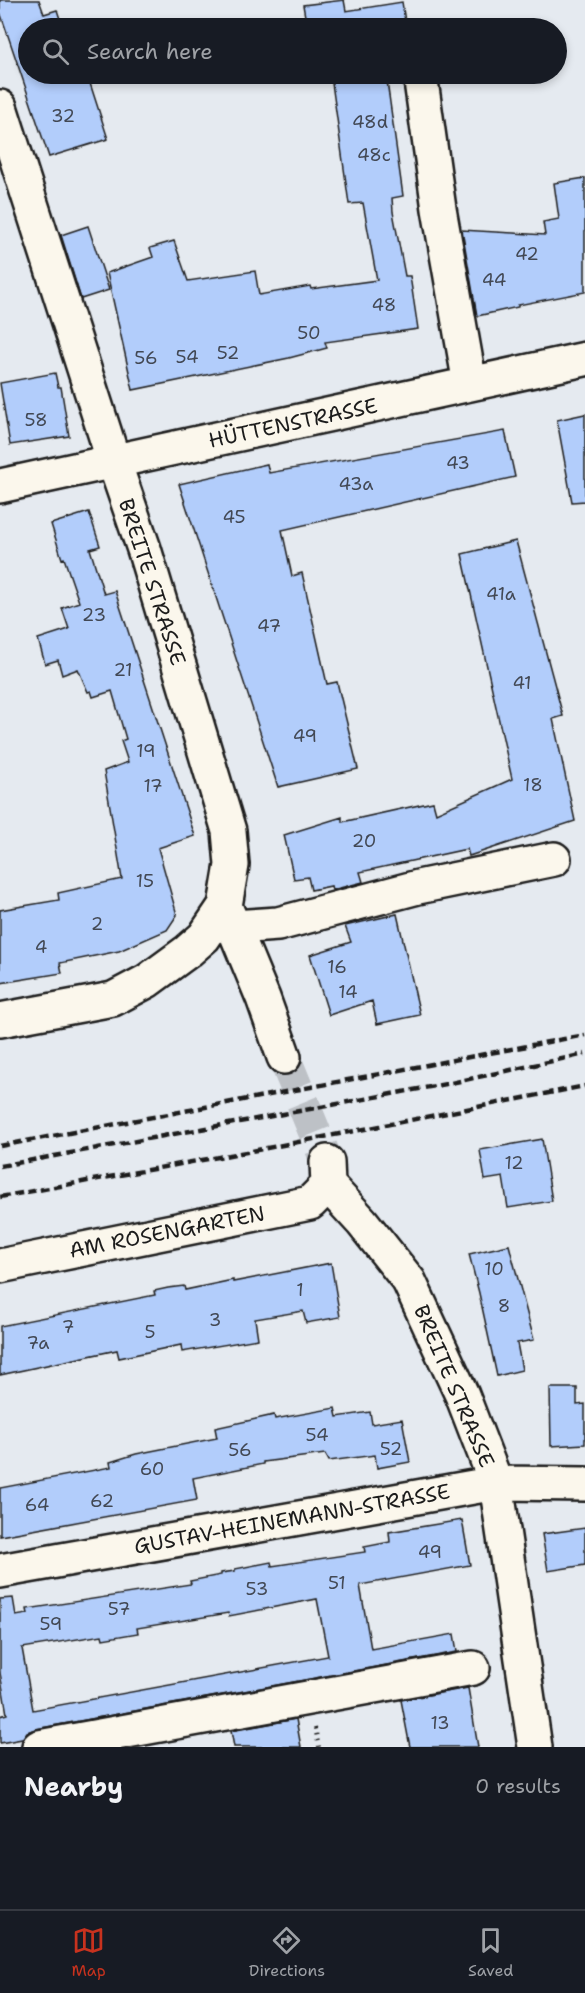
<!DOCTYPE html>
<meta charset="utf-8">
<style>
:root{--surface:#171b24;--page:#242831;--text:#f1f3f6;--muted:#9ea1a6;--line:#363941;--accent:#c8321e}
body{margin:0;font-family:"Shantell Sans",sans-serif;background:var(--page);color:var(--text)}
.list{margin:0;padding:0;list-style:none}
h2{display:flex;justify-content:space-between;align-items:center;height:78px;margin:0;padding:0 24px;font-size:26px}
h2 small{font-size:20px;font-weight:400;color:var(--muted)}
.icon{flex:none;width:33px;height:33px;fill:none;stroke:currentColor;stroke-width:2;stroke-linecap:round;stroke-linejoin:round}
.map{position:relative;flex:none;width:585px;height:1747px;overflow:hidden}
.search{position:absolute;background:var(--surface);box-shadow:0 3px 9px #0003;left:18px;right:18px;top:18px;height:66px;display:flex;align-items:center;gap:15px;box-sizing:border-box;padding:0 21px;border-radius:33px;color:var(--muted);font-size:22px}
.sheet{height:162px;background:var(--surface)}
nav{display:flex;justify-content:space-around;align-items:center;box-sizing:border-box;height:84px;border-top:2px solid var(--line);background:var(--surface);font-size:16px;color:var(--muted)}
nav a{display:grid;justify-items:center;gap:3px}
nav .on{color:var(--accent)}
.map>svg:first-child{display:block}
.building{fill:#b2cdfb;stroke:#1c1c1c;stroke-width:1.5;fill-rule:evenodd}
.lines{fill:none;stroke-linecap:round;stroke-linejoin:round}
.minor-tunnel{stroke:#bdc1c6;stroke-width:33;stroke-dasharray:33 16;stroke-linecap:butt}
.minor-casing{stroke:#1c1c1c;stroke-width:38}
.path{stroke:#1c1c1c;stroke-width:4;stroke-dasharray:1.5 4.5;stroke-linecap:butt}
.minor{stroke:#fbf7ec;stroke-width:33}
.rail{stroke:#1c1c1c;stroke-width:4.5;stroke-dasharray:9 4.5;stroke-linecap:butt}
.labels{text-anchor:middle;stroke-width:5;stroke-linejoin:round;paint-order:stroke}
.number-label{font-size:18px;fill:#424854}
.street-label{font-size:21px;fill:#1c1c1c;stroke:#fbf7ec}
</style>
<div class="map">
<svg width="585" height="1747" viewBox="0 0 585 1747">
<rect width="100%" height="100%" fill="#e5eaf0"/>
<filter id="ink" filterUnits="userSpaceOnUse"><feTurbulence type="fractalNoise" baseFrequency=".0167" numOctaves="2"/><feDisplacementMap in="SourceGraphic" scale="12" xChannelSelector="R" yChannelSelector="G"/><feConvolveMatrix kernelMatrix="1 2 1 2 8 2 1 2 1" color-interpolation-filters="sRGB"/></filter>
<g filter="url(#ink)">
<path class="building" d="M0,0h39l5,14 13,-4 6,18h-35v46h59l21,65 -59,18 -49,-145z
M344,0l2,11 56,-9 4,26h-99l-4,-23z
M339,74h47l17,122 -11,2 1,14 12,64h5l8,53 -93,13 2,6 -38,10 -156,32 -26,-117 46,-16 -3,-9 24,-7 14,40 67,-10 4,24 51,-9 1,3 66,-9 -14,-77 -14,1 -18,-128z
M585,178v114l-67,13v2l-41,9 -15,-86 83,5 -2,-13 16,-3 -5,-36z
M88,226l21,64 -28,9 -20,-64z
M55,373l3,14h3l8,49 -59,9 -10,-62z
M585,414v87l-13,1 -15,-82z
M505,431l10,46 -233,53 10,46 10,-3 25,111 10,-2 21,87 -80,18 -99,-303 88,-20 2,9z
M89,512l11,34 -10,3 14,45 11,-3 80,245 -37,12 19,67 -10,15 -48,21 -59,12 2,10 -62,10v-73l59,-10 -1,-7 64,-14 -18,-108 24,-9 -7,-21 5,-2 -14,-48 -19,6 -2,-6 -3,1 -10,-23 -16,6 -4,-15 -13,4 -7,-25 31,-10 -7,-21 17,-6 -15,-44 -2,1 -11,-35z
M516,541l47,175 -10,3 22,102 -106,35 -2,-7 -107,23 3,10 -31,8 -1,-4 -20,4 -3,-13 -14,2 -10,-44 58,-18v5l91,-20 3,11 76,-34 -50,-225z
M397,914l23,101 -43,9 -5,-23 -43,14 -19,-60 41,-13 -6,-16z
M542,1139l10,62 -44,7 -5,-31 -18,3 -5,-30z
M509,1245l25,95 -17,3 5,27 -25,6 -18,-83 -10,-39z
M331,1263l9,54 -34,6 -3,-12 -48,8 3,20 -76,13 -1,-7 -62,13 -2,-8 -117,25v-49l155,-31 -1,-4 14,-3 16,-2 1,4 48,-10v2z
M550,1388h27v17l8,-1v40l-34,2z
M335,1408l2,9 33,-5 2,12 30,-5 8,43 -33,6 -2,-13 -46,6 -4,-7 -62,8v2l-70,14 4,22 -197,36v-48l111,-21 -1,-5 26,-8 81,-16 -2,-10 59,-13 1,4z
M462,1520l8,45 -110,20 11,64 83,-15 3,18 -421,77 -9,3 -5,7 -22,4v-27l7,-2 -7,-41v-74l13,-1 3,18 12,-2 -1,-5 164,-25 -1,-3 31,-6v-2l14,-2v-2l36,-7 1,4 93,-14 -1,-5 26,-5 -1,-10zM317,1599l11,57 -295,54 -11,-62 80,-13 1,4 35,-6 -1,-5 91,-15 1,3z
M585,1528v37l-37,6 -6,-37z
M468,1688l10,59h-68l-9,-47z
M296,1719l5,28h-67l-3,-16z"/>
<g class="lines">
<path class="minor-tunnel" d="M284,1057l43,105"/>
<g class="minor-casing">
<path id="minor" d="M420,74l19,135 31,175
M0,107l114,355 30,87 85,282 3,34 -7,41 38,92 21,59
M0,486l585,-127
M234,927l44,-3 140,-37 136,-28
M0,1020l113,-21 34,-18 41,-30 16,-14 21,-31
M327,1162l1,23 34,37 47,59 53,114 34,88 39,264
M0,1266l310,-63 18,-18
M0,1571l496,-88 89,1
M39,1747l434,-79"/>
</g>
<path class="path" d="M315,1728l4,19"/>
<use href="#minor" class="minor"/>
<path class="rail" d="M0,1146l585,-111
M0,1166l446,-82 139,-30
M0,1197l257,-47 328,-64"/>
</g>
</g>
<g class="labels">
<g class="number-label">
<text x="63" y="122">32</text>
<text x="370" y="128">48d</text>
<text x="374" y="161">48c</text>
<text x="527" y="260">42</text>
<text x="494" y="286">44</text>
<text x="384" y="311">48</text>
<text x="309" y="339">50</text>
<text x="228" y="359">52</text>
<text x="187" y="363">54</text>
<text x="146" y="364">56</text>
<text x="36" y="426">58</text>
<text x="458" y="469">43</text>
<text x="356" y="490">43a</text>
<text x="234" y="523">45</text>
<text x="501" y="600">41a</text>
<text x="94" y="621">23</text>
<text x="269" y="632">47</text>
<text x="123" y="676">21</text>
<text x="522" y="689">41</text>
<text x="305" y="742">49</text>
<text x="146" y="757">19</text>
<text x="533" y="791">18</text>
<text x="153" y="792">17</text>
<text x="364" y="847">20</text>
<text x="145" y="887">15</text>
<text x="97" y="930">2</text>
<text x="41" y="953">4</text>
<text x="337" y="973">16</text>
<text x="348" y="998">14</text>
<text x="514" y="1169">12</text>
<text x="494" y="1275">10</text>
<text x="300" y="1296">1</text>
<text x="504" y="1312">8</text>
<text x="215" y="1326">3</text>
<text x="68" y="1333">7</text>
<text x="150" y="1338">5</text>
<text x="38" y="1349">7a</text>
<text x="317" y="1441">54</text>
<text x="391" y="1455">52</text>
<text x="240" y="1456">56</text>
<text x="152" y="1475">60</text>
<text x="102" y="1507">62</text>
<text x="37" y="1511">64</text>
<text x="430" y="1558">49</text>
<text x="337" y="1589">51</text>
<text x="257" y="1595">53</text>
<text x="119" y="1615">57</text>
<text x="51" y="1630">59</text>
<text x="440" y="1729">13</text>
</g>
<g class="street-label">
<text transform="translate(293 423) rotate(-12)" y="7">HÜTTENSTRASSE</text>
<text transform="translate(152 582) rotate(72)" y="7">BREITE STRASSE</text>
<text transform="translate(167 1232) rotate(-11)" y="7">AM ROSENGARTEN</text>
<text transform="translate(454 1386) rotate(67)" y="7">BREITE STRASSE</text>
<text transform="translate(292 1519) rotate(-10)" y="7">GUSTAV-HEINEMANN-STRASSE</text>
</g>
</g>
</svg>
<div class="search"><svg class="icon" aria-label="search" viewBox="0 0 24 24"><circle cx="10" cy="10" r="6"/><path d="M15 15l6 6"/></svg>Search here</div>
</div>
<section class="sheet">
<h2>Nearby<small>0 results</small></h2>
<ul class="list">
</ul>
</section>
<nav>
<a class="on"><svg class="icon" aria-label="map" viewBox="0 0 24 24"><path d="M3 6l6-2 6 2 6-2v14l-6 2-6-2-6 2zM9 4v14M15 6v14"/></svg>Map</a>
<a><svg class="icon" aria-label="directions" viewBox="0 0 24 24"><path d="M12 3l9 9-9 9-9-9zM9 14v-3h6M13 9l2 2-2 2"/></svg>Directions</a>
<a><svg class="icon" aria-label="saved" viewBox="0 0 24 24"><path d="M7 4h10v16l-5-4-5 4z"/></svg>Saved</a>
</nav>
